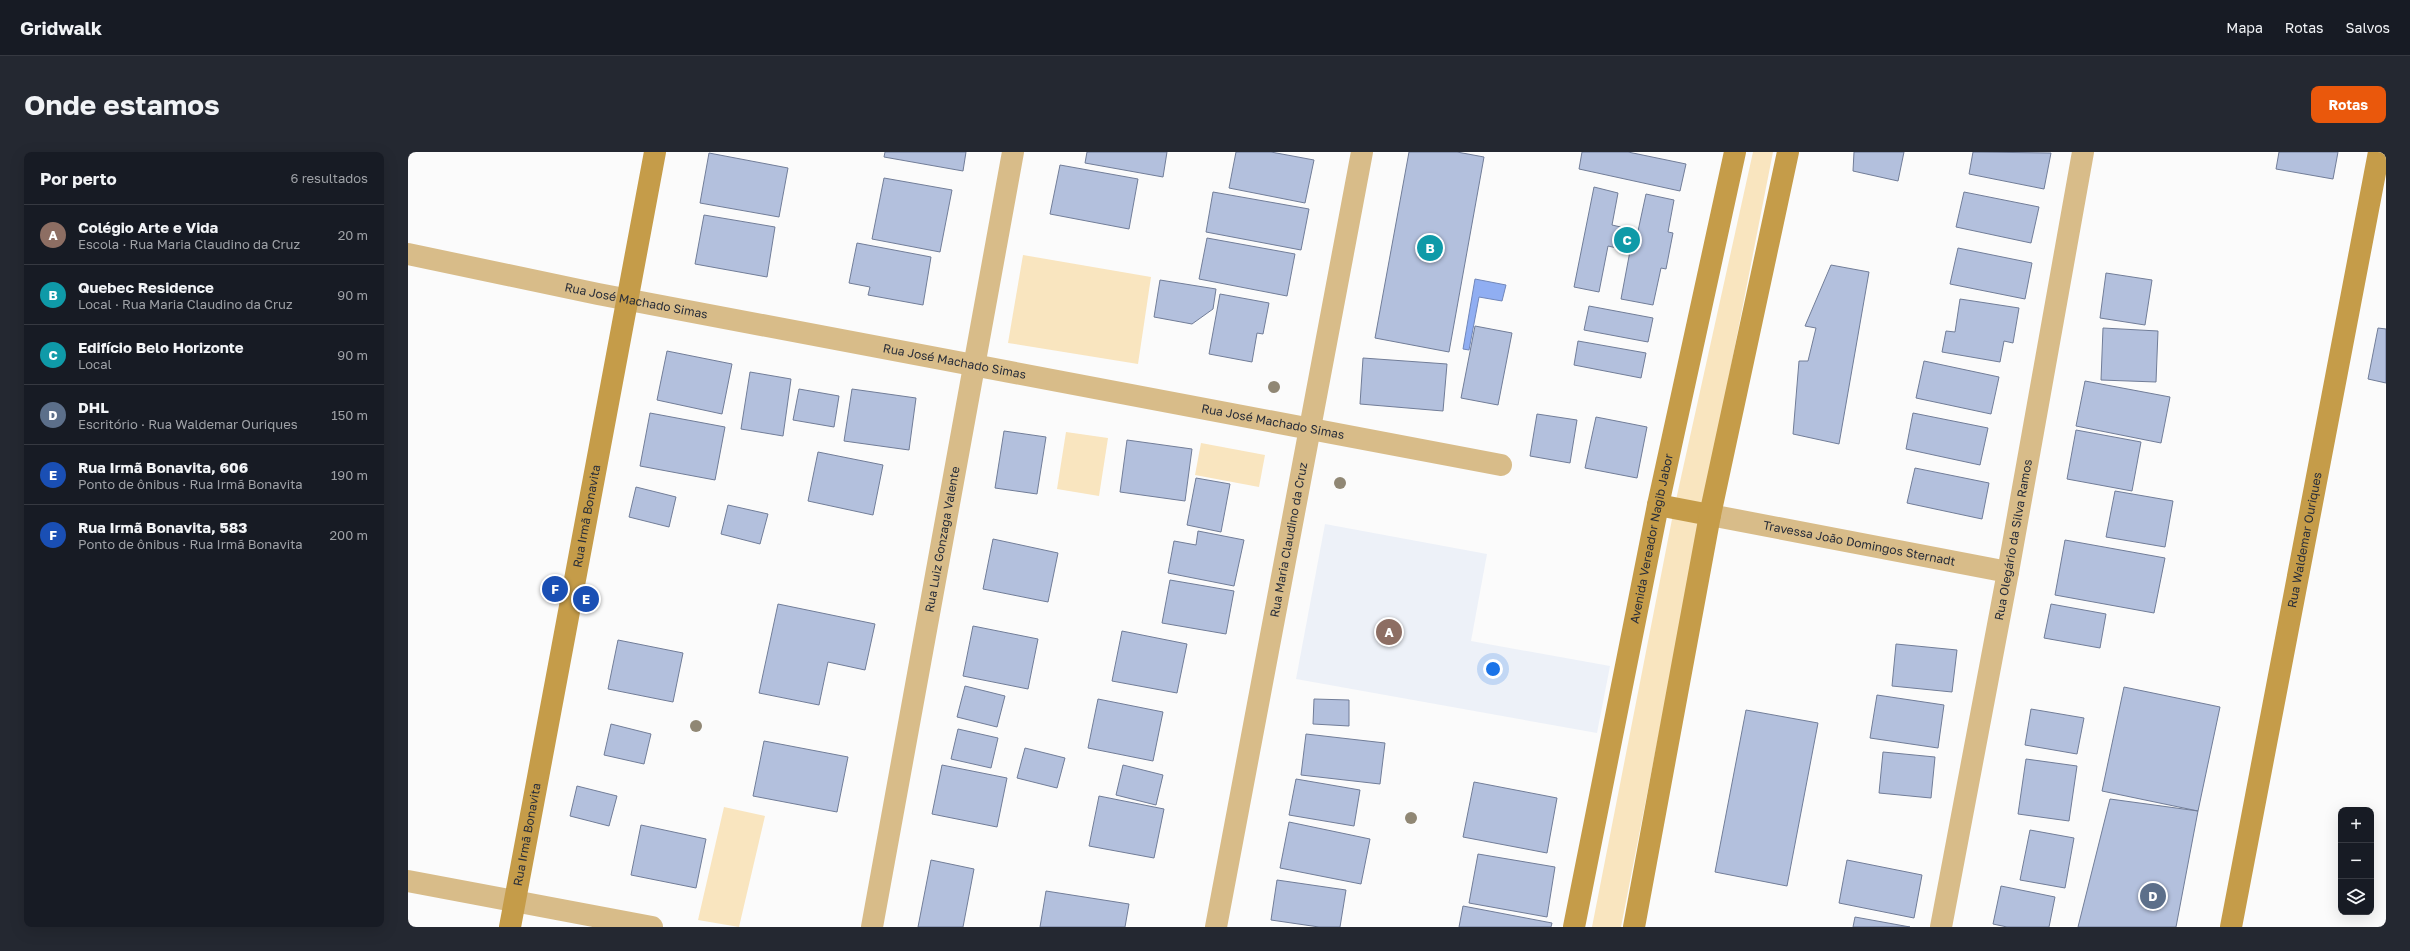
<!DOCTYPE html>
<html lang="pt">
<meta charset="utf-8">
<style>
:root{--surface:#171b24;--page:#242831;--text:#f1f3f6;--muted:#9ea1a6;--line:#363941;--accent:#ea580c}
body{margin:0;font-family:"Golos Text",sans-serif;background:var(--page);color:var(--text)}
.controls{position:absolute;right:12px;bottom:12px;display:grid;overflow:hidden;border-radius:8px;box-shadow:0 4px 16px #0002}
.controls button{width:36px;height:36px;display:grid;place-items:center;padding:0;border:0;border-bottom:1px solid var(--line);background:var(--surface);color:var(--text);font:20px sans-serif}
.you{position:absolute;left:1085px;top:517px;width:14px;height:14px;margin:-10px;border:3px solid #fff;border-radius:50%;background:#1a73e8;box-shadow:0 0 0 6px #1a73e833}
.badge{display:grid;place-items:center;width:26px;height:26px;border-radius:50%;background:var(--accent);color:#fff;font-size:13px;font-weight:700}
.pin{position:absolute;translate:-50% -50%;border:2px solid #fff;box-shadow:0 1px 4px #0006}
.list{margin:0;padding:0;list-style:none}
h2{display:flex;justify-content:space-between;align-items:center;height:52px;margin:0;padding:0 16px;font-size:17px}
h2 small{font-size:13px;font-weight:400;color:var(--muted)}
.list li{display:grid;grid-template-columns:26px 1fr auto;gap:12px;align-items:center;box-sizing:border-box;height:60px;padding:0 16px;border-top:1px solid var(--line)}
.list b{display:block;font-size:15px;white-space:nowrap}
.list p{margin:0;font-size:13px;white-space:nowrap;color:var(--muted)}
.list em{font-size:13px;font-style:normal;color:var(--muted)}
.icon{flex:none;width:22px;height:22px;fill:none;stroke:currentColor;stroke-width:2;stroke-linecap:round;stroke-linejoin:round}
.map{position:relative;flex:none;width:1978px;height:775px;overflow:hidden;border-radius:8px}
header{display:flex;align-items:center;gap:24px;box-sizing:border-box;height:56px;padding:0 20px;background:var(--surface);border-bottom:1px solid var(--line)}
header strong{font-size:19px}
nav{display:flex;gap:22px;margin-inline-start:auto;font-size:14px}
.intro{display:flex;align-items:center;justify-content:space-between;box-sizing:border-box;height:96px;padding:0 24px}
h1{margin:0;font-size:28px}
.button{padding:10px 18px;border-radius:8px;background:var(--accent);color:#fff;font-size:14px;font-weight:700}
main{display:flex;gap:24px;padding:0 24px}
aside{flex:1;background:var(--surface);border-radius:8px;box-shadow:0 4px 16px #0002}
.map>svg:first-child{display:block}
.built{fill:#edf1f8}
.green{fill:#f9e5bf}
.water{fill:#90aef2;stroke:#7187ba}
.building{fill:#b3c0dd;stroke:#717d98}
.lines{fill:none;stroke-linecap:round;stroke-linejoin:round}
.street{stroke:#d8bc89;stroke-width:22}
.secondary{stroke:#c59c49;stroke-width:22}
.tree{fill:#908774}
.labels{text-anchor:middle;stroke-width:3;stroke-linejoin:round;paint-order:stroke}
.street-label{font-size:12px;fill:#282d39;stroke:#fff}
</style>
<header>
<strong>Gridwalk</strong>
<nav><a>Mapa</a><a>Rotas</a><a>Salvos</a></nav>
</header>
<div class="intro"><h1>Onde estamos</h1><a class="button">Rotas</a></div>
<main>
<aside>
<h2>Por perto<small>6 resultados</small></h2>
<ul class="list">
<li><span class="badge" style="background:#8d6e63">A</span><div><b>Colégio Arte e Vida</b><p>Escola · Rua Maria Claudino da Cruz</p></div><em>20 m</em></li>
<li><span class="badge" style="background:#0f9aa8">B</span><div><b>Quebec Residence</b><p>Local · Rua Maria Claudino da Cruz</p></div><em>90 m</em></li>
<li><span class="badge" style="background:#0f9aa8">C</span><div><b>Edifício Belo Horizonte</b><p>Local</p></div><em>90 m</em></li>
<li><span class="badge" style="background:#5c6f8a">D</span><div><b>DHL</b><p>Escritório · Rua Waldemar Ouriques</p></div><em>150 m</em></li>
<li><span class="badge" style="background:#1a4fb4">E</span><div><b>Rua Irmã Bonavita, 606</b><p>Ponto de ônibus · Rua Irmã Bonavita</p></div><em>190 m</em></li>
<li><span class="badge" style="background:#1a4fb4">F</span><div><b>Rua Irmã Bonavita, 583</b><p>Ponto de ônibus · Rua Irmã Bonavita</p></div><em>200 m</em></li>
</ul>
</aside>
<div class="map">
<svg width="1978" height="775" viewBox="0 0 1978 775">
<rect width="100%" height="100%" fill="#fbfbfb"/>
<path class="built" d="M917,372l162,30 -16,87 139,25 -13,67 -301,-54z"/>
<path class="green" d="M1345,0h20l-152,775h-29l82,-418z
M615,103l128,22 -13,87 -130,-21z
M658,280l42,6 -9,58 -42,-7z
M793,291l64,12 -6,32 -64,-12z
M316,655l41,9 -26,111 -41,-7z"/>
<path class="water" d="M1067,127l31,6 -4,16 -23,-4 -10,53 -6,-1z"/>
<path class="building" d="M477,0h81l-3,19 -79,-14z
M679,0h80l-4,25 -78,-14z
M828,0h35l43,8 -9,43 -76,-15z
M1001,0h48l27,5 -35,195 -74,-14z
M1174,0h46l58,12 -6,27 -101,-22z
M1446,0h50l-6,29 -45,-10z
M1565,0l78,1 -7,36 -75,-15z
M1871,0h59l-5,27 -57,-10z
M301,1l79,15 -9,49 -79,-14z
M652,13l78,14 -9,50 -79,-15z
M476,26l68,12 -12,62 -68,-13z
M1186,35l24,6 -6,32 26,6 8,-37 28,6 -6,32 5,1 -7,36 -5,-1 -8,37 -32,-6 9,-48 -22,-5 -9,46 -25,-5z
M805,40l96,17 -8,41 -95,-18z
M1556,40l75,15 -8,36 -75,-16z
M296,63l71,12 -8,50 -72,-13z
M799,86l88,16 -8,42 -88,-17z
M449,91l74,14 -8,48 -55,-10 2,-8 -21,-4z
M1550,96l74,15 -7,36 -75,-15z
M1423,113l38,7 -30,172 -46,-10 6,-73h9l8,-33 -11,-2z
M1698,121l46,7 -7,45 -45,-7z
M752,128l56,9 -3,20 -21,15 -38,-7z
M812,142l49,9 -6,31 -6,-1 -5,29 -43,-8z
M1552,147l59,9 -6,35 -9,-2 -4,21 -58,-10 4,-21 9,1z
M1181,154l64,12 -5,24 -64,-12z
M1067,174l37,7 -14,72 -37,-7z
M1695,176l55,3 -2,51 -55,-2z
M1970,176l8,1v54l-18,-4z
M1170,189l68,12 -5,25 -67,-13z
M259,199l65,13 -10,50 -65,-14z
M955,206l84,6 -4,47 -83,-7z
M1516,209l75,16 -8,37 -75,-16z
M342,220l41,7 -8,57 -42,-7z
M1677,229l85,16 -9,46 -85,-17z
M391,237l40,7 -5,31 -41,-7z
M444,237l64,9 -7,52 -65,-9z
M242,261l75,14 -10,53 -75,-14z
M1505,261l75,15 -8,37 -74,-16z
M1129,262l40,6 -7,43 -40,-7z
M1188,265l51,10 -10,51 -52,-10z
M1668,278l65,12 -9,49 -65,-12z
M596,279l42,6 -9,57 -42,-6z
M719,288l65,9 -7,52 -65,-9z
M410,300l65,13 -10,50 -65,-14z
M1507,316l74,15 -7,36 -75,-16z
M788,326l34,6 -9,48 -34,-7z
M228,335l40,10 -7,30 -40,-10z
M1707,339l58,10 -8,46 -59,-10z
M320,353l40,9 -8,30 -39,-10z
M790,379l46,9 -10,46 -66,-13 6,-32 22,4z
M585,387l65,14 -10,49 -65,-13z
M1657,388l100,18 -11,55 -99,-18z
M762,428l64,11 -8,43 -64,-11z
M370,452l97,20 -10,46 -37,-8 -9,43 -60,-12z
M1643,452l55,10 -6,34 -56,-10z
M565,474l65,13 -10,50 -65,-13z
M714,479l65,13 -10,49 -65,-12z
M210,488l65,13 -10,49 -65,-13z
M1488,492l61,6 -5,42 -60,-6z
M557,534l40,10 -8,31 -40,-10z
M1716,535l96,20 -22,104 -96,-20z
M1469,543l67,10 -6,43 -68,-10z
M690,547l65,13 -10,49 -65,-13z
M906,547l35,1v26l-36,-2z
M1623,557l53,9 -7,36 -52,-9z
M1338,558l72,13 -31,163 -72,-14z
M203,572l40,10 -7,30 -40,-9z
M550,577l40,9 -7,30 -40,-9z
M898,582l79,9 -5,41 -79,-9z
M356,589l84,16 -11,55 -84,-16z
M617,596l40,10 -8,30 -40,-10z
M1475,600l52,5 -4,41 -52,-5z
M1618,607l51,7 -8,55 -51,-7z
M534,613l65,13 -10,49 -65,-13z
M715,613l40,10 -7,30 -40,-10z
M888,627l64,11 -6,36 -65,-11z
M1066,630l83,16 -10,55 -84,-16z
M169,634l40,10 -8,30 -39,-10z
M691,644l65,13 -10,49 -65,-12z
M1702,647l88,12 -22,116h-98z
M881,670l81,17 -9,45 -81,-16z
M233,673l65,14 -10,49 -65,-13z
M1622,678l44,8 -9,50 -45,-8z
M1070,702l77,13 -8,50 -78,-14z
M523,708l43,9 -11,58h-45z
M1439,708l75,15 -8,43 -75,-15z
M869,728l69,10 -6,37h-21l-48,-7z
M1593,734l54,11 -6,30h-42l-14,-3z
M638,739l83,13 -4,23h-85z
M1055,754l89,17 -1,4h-92z
M1447,765l55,10h-57z"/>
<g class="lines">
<g class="street">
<path id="s1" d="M0,102l190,40 903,171"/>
<path id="s2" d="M1302,363l298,57"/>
<path d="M0,729l244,46"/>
<path id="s3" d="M464,775l141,-775"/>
<path id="s4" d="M808,775l146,-775"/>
<path id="s5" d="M1533,775l67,-355 75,-420"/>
</g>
<g class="secondary">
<path d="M1250,353l52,10"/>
<path id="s6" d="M102,775l145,-775"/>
<path id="s7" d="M1166,775l84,-422 77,-353"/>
<path d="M1226,775l76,-412 78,-363"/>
<path id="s8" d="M1823,775l148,-775"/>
</g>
</g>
<g class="tree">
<circle cx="866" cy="235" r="6"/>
<circle cx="932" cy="331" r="6"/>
<circle cx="288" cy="574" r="6"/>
<circle cx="1003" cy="666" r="6"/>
</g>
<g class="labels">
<g class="street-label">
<text dy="4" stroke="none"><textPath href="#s1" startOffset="233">Rua José Machado Simas</textPath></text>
<text dy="4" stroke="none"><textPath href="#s1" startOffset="557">Rua José Machado Simas</textPath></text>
<text dy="4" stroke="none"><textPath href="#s1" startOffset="881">Rua José Machado Simas</textPath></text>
<text dy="4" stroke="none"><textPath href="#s6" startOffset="418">Rua Irmã Bonavita</textPath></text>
<text dy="4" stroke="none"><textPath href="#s3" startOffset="394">Rua Luiz Gonzaga Valente</textPath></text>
<text dy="4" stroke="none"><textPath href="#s7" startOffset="396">Avenida Vereador Nagib Jabor</textPath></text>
<text dy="4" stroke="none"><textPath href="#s4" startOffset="394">Rua Maria Claudino da Cruz</textPath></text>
<text dy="4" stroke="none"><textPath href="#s5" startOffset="394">Rua Olegário da Silva Ramos</textPath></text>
<text dy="4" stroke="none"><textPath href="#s8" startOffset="394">Rua Waldemar Ouriques</textPath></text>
<text dy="4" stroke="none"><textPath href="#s2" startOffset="152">Travessa João Domingos Sternadt</textPath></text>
<text dy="4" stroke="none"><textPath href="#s6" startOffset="94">Rua Irmã Bonavita</textPath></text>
</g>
</g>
</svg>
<div class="controls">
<button>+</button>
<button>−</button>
<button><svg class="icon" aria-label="layers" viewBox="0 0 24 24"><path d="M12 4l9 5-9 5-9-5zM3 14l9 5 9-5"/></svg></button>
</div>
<div class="you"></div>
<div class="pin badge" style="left:981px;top:480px;background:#8d6e63">A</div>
<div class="pin badge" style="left:1022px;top:96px;background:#0f9aa8">B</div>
<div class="pin badge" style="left:1219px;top:88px;background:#0f9aa8">C</div>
<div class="pin badge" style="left:1745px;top:744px;background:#5c6f8a">D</div>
<div class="pin badge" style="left:178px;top:447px;background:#1a4fb4">E</div>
<div class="pin badge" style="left:147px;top:437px;background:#1a4fb4">F</div>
</div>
</main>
